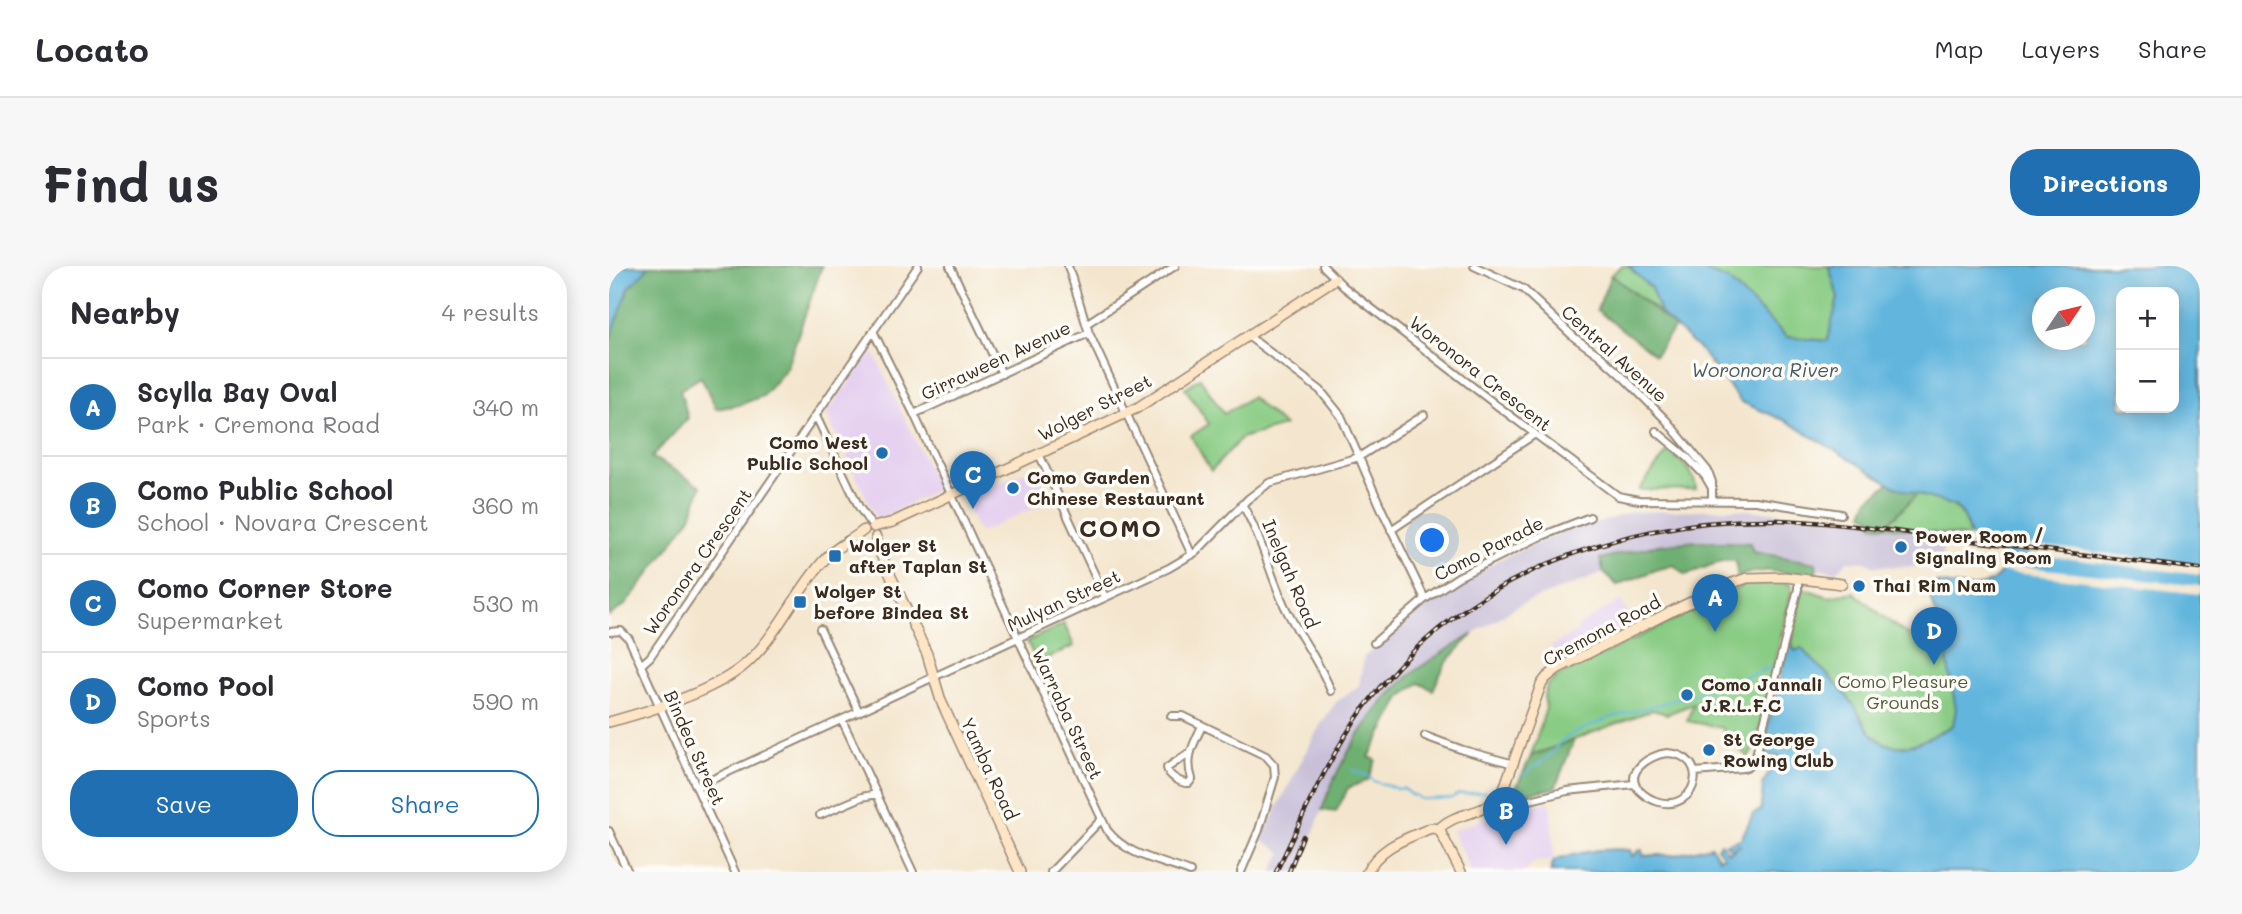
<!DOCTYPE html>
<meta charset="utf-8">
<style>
:root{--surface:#fff;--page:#f7f7f7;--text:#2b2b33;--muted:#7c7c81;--line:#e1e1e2;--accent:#1f6fb2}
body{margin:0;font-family:Mali,sans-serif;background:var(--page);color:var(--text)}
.controls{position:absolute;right:21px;top:21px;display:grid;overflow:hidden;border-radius:14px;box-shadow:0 4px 18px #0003}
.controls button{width:63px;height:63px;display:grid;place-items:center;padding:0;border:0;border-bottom:2px solid var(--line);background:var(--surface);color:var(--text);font:35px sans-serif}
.compass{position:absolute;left:1423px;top:21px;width:63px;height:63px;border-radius:50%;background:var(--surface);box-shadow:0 4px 18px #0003;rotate:55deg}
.you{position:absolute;left:824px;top:275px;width:24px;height:24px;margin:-18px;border:5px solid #fff;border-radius:50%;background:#1a73e8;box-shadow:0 0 0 10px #1a73e833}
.badge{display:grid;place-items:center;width:46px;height:46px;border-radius:50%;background:var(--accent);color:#fff;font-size:23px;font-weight:700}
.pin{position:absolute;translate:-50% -58px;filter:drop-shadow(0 2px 4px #0008)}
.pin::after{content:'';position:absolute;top:37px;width:24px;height:21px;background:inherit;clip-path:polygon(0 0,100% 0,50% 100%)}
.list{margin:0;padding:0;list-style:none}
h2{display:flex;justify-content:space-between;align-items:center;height:91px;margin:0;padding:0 28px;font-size:30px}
h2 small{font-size:23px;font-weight:400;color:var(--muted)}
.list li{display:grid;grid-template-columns:46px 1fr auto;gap:21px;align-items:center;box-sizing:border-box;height:98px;padding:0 28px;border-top:2px solid var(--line)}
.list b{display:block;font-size:26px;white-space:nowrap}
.list p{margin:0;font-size:23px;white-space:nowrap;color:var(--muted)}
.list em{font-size:23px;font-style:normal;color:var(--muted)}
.actions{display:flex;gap:14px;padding:21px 28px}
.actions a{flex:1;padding:16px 0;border:2px solid var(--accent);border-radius:28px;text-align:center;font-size:24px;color:var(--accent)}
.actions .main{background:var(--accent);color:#fff}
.map{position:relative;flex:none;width:1591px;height:606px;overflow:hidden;border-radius:28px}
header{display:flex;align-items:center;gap:42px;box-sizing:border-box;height:98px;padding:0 35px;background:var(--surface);border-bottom:2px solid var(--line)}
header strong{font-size:33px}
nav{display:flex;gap:38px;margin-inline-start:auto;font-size:24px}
.intro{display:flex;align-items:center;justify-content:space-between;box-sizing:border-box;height:168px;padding:0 42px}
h1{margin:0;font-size:49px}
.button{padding:18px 32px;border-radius:28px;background:var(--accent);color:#fff;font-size:24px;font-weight:700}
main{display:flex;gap:42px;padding:0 42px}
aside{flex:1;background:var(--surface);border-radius:28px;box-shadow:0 4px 18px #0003}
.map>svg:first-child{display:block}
.built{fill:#e6d2f0}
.industrial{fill:#c8bfd8}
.green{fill:#89cc84;stroke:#627b51;stroke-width:2}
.forest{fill:#6eb072;stroke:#546d48;stroke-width:2}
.water{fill:#62b6de;stroke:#4e707e;stroke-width:2;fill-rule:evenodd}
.pier{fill:#f4e6ce}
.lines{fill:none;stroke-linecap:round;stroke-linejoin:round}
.stream{stroke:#62b6de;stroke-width:2}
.street-casing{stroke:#988876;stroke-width:10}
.secondary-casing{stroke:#988876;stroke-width:12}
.street{stroke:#fff;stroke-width:6}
.secondary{stroke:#fee5c5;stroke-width:9}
.rail-casing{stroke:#3b2a1e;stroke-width:4.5}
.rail{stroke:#fdfcf7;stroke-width:2;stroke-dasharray:5;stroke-linecap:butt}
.poi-dot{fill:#1f6fb2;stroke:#fdfcf7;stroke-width:2.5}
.labels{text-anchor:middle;stroke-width:7;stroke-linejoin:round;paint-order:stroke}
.street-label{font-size:18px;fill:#3b2a1e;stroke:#fdfcf7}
.poi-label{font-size:18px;font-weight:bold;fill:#3b2a1e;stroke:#fdfcf7;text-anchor:start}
.park-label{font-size:18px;fill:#525b3d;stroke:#fdfcf7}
.water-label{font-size:19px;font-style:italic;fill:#495b61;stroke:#fdfcf7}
.district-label{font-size:24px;font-weight:bold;letter-spacing:2px;fill:#3b2a1e;stroke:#fdfcf7}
</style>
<header>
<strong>Locato</strong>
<nav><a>Map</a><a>Layers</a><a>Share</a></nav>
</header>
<div class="intro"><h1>Find us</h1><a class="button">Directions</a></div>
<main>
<aside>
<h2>Nearby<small>4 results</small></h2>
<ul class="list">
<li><span class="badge">A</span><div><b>Scylla Bay Oval</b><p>Park · Cremona Road</p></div><em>340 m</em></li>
<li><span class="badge">B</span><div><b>Como Public School</b><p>School · Novara Crescent</p></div><em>360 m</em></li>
<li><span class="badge">C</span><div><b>Como Corner Store</b><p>Supermarket</p></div><em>530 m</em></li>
<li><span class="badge">D</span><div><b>Como Pool</b><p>Sports</p></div><em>590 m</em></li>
</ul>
<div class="actions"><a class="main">Save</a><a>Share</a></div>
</aside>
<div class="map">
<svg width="1591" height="606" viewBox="0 0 1591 606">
<rect width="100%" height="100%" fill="#fdfcf7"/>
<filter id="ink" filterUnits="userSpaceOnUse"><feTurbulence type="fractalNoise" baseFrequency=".0143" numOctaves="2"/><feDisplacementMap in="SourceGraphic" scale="14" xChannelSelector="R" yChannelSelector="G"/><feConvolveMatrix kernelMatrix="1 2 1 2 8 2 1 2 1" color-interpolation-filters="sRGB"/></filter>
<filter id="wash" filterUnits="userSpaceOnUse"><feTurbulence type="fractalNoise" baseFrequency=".00686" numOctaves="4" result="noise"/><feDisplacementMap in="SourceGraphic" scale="28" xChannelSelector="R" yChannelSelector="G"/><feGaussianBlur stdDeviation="1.57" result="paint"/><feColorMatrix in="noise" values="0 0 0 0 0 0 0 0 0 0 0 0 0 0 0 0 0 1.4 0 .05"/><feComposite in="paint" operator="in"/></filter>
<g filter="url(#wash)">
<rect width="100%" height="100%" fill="#f4e6ce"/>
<path class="built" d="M263,83l66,140 -61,31 -50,-104v-3z
M426,201l15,34 -71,32 -16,-33z
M1012,334l11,22 -73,39 -8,-15 27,-15v-5z
M941,536l4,59h-18l-11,11h-54l-19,-42 66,-23z"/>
<path class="industrial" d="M1123,243l100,8 104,12 1,4 263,32v10l-255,-31 -5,19 -27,4 -41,-1 -6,-4 -18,-1 -11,10 -115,-10 -37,14 -11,-10 -18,5 -39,15 -13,-12 -83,31 -48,30 -28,30 -12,26 -14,-7 -17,13 -33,61 7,3 -8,20 -20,8 -12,24 -14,-2 -23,62h-27l10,-20 -21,-13 59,-114 16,-23 23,-16 5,-29 62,-53 69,-42 71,-32 34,-8 31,-10z"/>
<path class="green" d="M1013,0h6l23,22 9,25 -49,-38z
M1081,0h139l9,32 -10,43 -41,-4 -60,-58z
M591,112l24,36 27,-17 33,29 -43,12 -30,33 -20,-35 18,-12 -24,-36z
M1059,185c13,11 27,20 28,38l-57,1z
M1308,228c33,11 43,6 53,43l-85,-11z
M1163,314l17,4 3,4 -36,158 -8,11 -23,-21 -2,-8 -36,-7 6,-17 -26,10 -15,-4 -121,46 15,-48 -2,-12 3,-10 9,-9 193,-94z
M1194,322l26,9 25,-5c20,16 51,47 76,52l1,8 18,-4c-4,26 15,53 4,77 -23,13 -55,34 -79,11 -9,-8 -14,-22 -21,-32 -15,-20 -34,-38 -52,-55l-6,2c-9,-11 4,-48 8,-63z
M455,358l10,22 -37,17 -10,-22z"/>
<path class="forest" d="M40,0h173l-36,103 -23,27 -24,9 -23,4 -15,-32 -21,13 8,28 -36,39 49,29 -10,31 -32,44 -34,44 -16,11v-274l20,-54z
M1002,9l64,52 -20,28 -58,-45z
M1280,217l28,11 -32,32 -12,-1 -1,-8 -9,-4 5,-13z
M1089,275l52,2 3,9 63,11 1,17c-32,-7 -48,-15 -80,-3l-1,-16h-14l-37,14 -11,-10 -18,5 -39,15 -13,-12 -4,-14 58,-14z
M864,368l-28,30 -12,26 -14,-7 -17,13 -33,61 7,3 -8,20 -20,8 -12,24 -14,-2c15,-47 53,-107 92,-138 18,-14 39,-25 59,-38z
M965,474l-19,48 -43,8 19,-40z"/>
<path class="water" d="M0,0h40l-20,22 -20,54z
M1019,0h62l37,13 60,58 40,4 11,-43 -9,-32h371v606h-650l4,-11c26,-10 49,-14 76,-11l2,6 4,-2 1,-3 5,-1 1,5h31l37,-9 8,12 5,-2 -7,-9 4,-4 8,10 11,-7 -2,-2 -7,6 -5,-7 15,-4 12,-25 8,-4 2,-26 8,-15 11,-2 1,-10 -17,-2 -4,-5 28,-113h1l2,12 3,2 5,-3c18,18 37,36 52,56 7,10 12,24 21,32 23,23 56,2 79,-11l3,-16 -9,-49 2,-12 -21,-55 3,-6 5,-4c23,3 51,11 66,-12l-1,-17 -3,-3 -26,-8 -8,-27 -9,-10 -59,-19 -110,-66 -45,-19 -39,-50 -42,-39 -9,-25zM1512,26h53v116h-53zM1434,32h42v42h-42z"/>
<path class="pier" d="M1357,271l234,28v10l-226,-28 -5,-2z
M1390,298l201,22v8l-202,-23z"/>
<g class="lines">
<path class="stream" d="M743,504l18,7 3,4 25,8 5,-1 9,8 1,-2 7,5h8l24,-1 6,-4 28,-2
M914,509l24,-17 15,-18 12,-7 35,-15 87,-24 79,-28"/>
</g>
</g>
<g filter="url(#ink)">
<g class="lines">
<g class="street-casing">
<path id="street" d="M341,0l52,108
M459,0l21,67 103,222
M714,0l21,21 151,117 123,92 21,4 116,1 86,13
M865,0l49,23 52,49 24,17 24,22 43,43 42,51 4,11v19
M477,58l89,-58
M265,67l40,81 193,416c21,27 53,30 83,42
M639,70l72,54 21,26 41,94 43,89
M305,148l175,-81
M207,150l43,91 13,19
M1047,165l31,26 18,19 7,12
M430,188l66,143
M633,238c19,32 27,67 42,101 14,30 35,55 47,86
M782,264l144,-96
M211,363l39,83
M0,366l12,-1 8,8 106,233
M765,377l51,-44 33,-22 79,-39 53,-21
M32,399l9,-8 268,-391
M562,450h12l31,15 52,25 8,9 1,12 -16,53 -18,42
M233,454l71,152
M816,470l38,14 51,14
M580,487l-22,15c1,8 15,16 22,15l3,-4c-7,-21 1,-34 10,-53
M1058,487c45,2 30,59 -8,49 -7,-2 -14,-6 -19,-11 -18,-18 9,-36 27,-38z
M1086,506l48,-4 6,-2 6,-7 43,-170v-10
M87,521l473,-219 27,-16 52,-53 21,-16 90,-26 65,-42
M892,531l8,5 9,1 49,-12 67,-7
M211,549l42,-18 15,-3
M0,565l19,41
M442,606l50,-52"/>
</g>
<g class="secondary-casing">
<path id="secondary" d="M265,261l19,-5 244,-114 198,-129
M267,271l5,18 46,99 14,47 79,171
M0,456c41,-11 112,-32 142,-63 29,-29 46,-69 74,-100 10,-12 27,-19 39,-29
M830,563l22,43
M758,606c13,-26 39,-33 64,-44l8,1c15,-17 42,-13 62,-32l40,-112 5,-7 11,-9 117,-59 53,-25 20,-7 38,-1 57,7"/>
</g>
<use href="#street" class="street"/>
<use href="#secondary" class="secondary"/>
<g class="rail-casing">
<path id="rail" d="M667,606c27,-55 51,-113 87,-163 95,-131 257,-192 415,-189 60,2 119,12 179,19 81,10 162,20 243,30
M680,606l14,-36"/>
</g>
<use href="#rail" class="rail"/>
</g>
</g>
<g class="poi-dot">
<circle cx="273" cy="187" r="7"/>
<circle cx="404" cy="222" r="7"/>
<circle cx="1292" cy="281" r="7"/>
<rect x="219" y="283" width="14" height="14" rx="3.5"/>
<circle cx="1250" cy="320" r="7"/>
<rect x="184" y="329" width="14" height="14" rx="3.5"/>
<circle cx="1078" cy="429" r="7"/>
<circle cx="1100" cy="484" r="7"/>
</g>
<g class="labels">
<g class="street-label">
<text transform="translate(1005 88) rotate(42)" y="6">Central Avenue</text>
<text transform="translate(387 95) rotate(-25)" y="6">Girraween Avenue</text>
<text transform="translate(871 108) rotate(38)" y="6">Woronora Crescent</text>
<text transform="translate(486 142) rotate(-27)" y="6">Wolger Street</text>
<text transform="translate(880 283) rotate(-27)" y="6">Como Parade</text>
<text transform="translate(89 296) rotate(-55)" y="6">Woronora Crescent</text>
<text transform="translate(681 308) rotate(67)" y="6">Inelgah Road</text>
<text transform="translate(455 335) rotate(-25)" y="6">Mulyan Street</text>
<text transform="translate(993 365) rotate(-28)" y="6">Cremona Road</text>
<text transform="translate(458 448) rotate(65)" y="6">Warraba Street</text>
<text transform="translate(85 482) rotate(66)" y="6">Bindea Street</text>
<text transform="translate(380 503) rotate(65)" y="6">Yamba Road</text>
</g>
<g class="poi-label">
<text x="259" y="183" text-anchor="end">Como West<tspan x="259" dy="21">Public School</tspan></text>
<text x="418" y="218">Como Garden<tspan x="418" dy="21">Chinese Restaurant</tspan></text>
<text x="1306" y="277">Power Room /<tspan x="1306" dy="21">Signaling Room</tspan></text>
<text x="240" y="286">Wolger St<tspan x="240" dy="21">after Taplan St</tspan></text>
<text x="1264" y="326">Thai Rim Nam</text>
<text x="205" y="332">Wolger St<tspan x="205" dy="21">before Bindea St</tspan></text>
<text x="1092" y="425">Como Jannali<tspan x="1092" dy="21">J.R.L.F.C</tspan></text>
<text x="1114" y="480">St George<tspan x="1114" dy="21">Rowing Club</tspan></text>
</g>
<g class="park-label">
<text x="1294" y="422">Como Pleasure<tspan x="1294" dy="21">Grounds</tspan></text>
</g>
<g class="water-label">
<text x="1156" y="111">Woronora River</text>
</g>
<g class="district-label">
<text x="512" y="271">COMO</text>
</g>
</g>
</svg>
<div class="controls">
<button>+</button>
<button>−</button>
</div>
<svg class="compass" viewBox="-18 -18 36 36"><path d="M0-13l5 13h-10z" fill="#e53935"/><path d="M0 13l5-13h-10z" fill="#7c7c81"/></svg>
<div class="you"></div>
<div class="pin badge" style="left:1106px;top:366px">A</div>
<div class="pin badge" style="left:897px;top:579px">B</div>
<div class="pin badge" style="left:364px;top:243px">C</div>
<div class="pin badge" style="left:1325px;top:399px">D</div>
</div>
</main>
